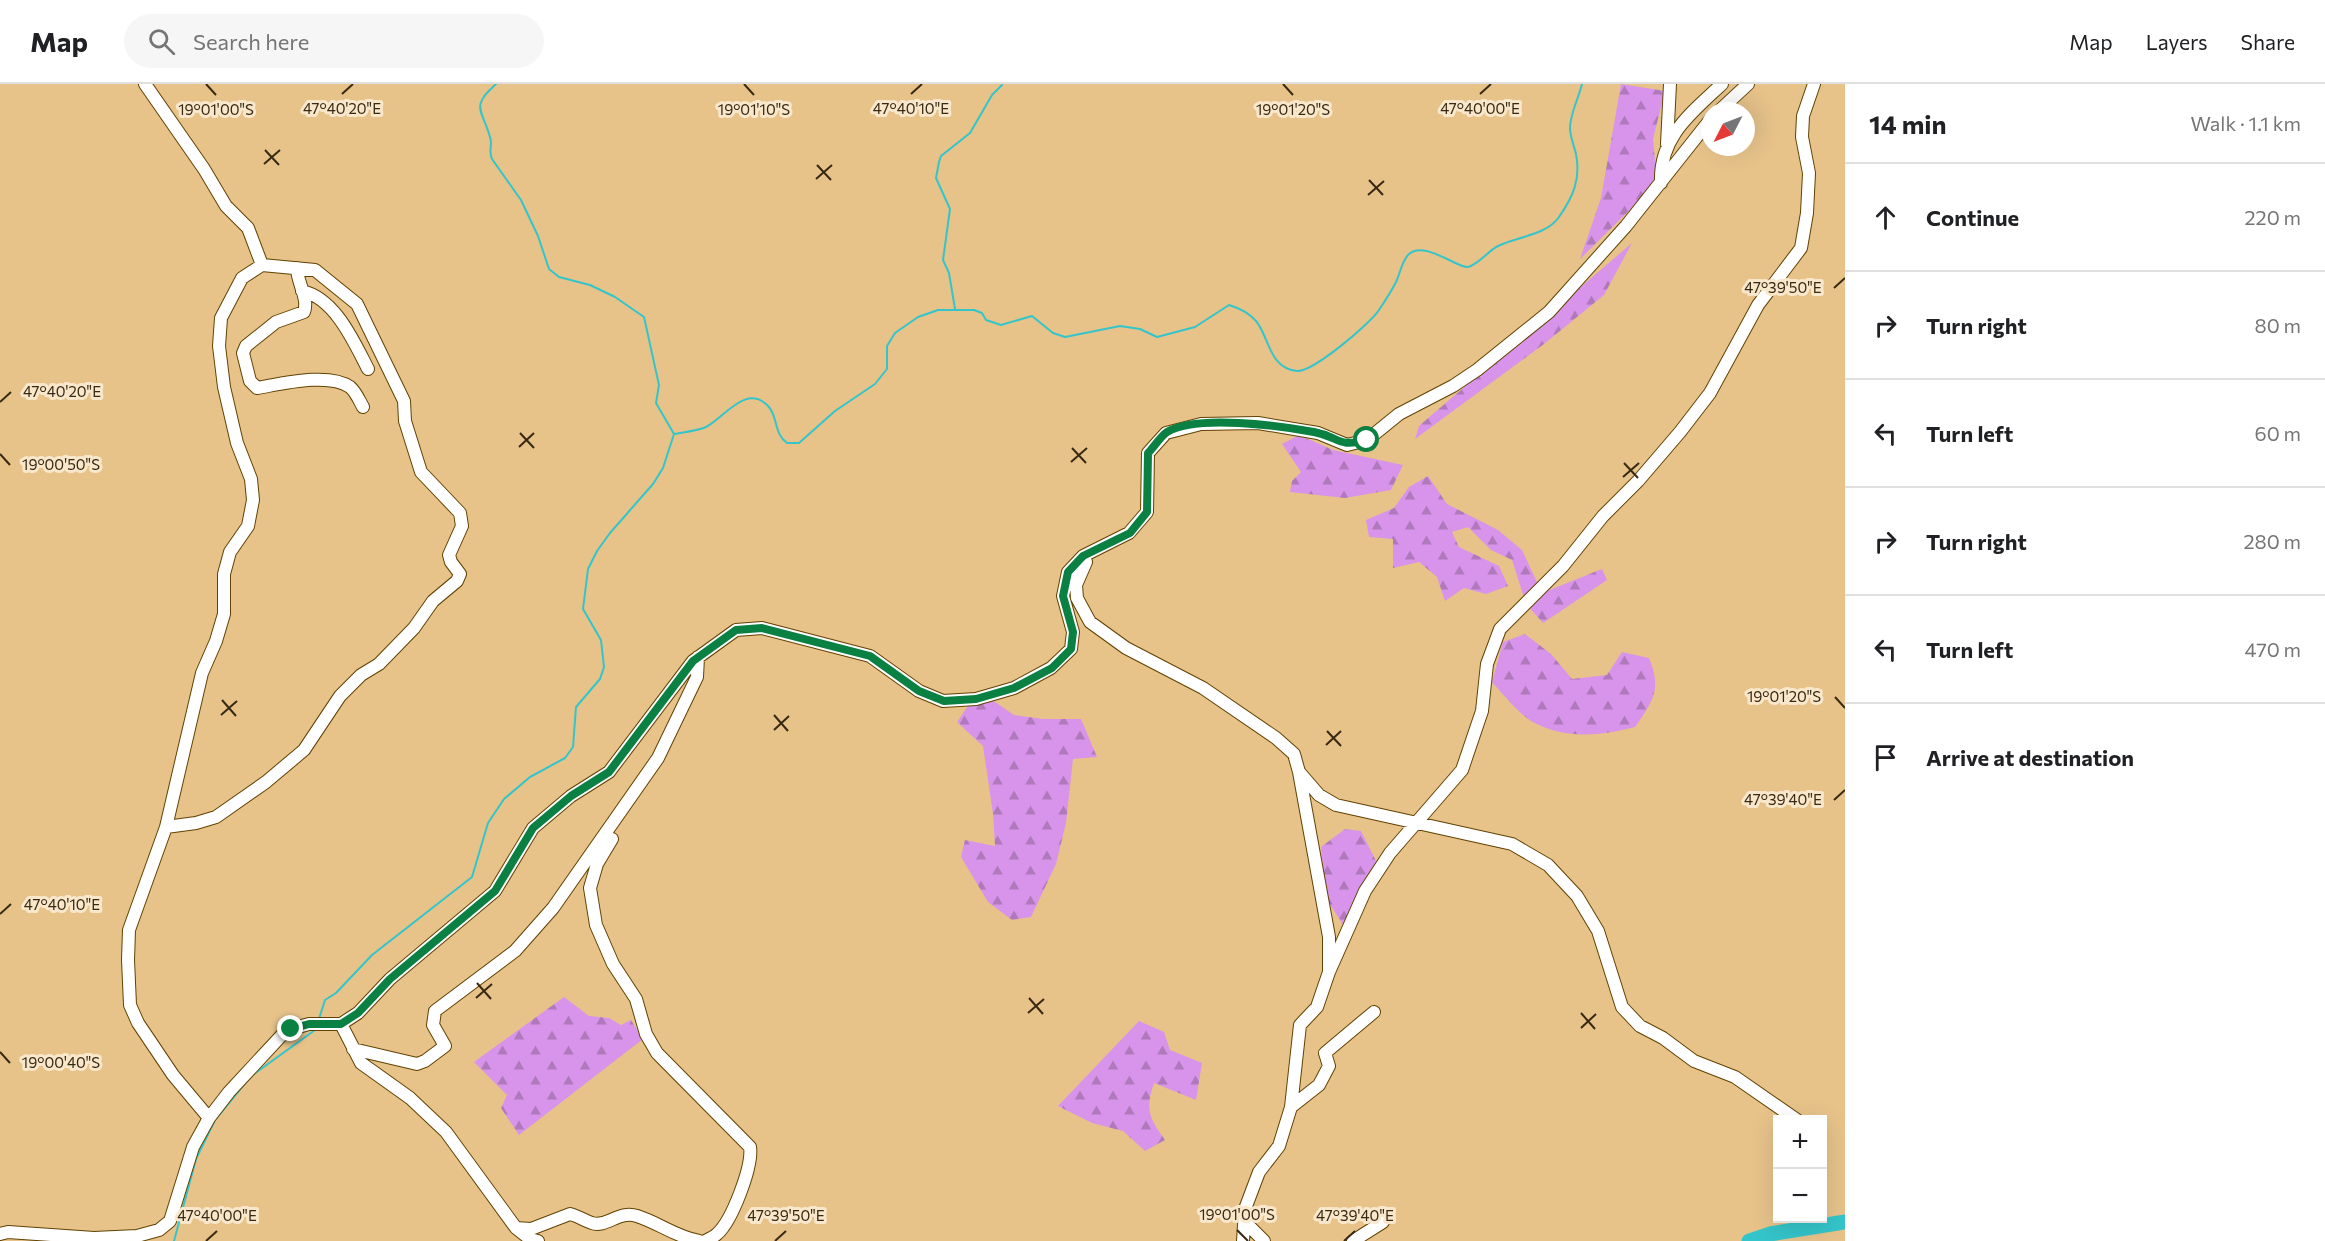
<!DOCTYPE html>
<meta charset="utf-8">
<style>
:root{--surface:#fff;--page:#f6f6f6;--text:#202124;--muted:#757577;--line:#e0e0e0}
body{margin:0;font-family:Commissioner,sans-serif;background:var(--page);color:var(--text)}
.controls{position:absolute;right:18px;bottom:18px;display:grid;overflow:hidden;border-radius:0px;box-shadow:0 6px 24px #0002}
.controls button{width:54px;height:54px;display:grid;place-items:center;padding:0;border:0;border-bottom:2px solid var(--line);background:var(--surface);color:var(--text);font:30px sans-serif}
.compass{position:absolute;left:1701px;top:18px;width:54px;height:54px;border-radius:50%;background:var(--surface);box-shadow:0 6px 24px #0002;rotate:228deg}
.stop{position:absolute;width:18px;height:18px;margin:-14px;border:4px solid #0b8043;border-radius:50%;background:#fff}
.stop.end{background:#0b8043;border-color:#fff;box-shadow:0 2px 6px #0008}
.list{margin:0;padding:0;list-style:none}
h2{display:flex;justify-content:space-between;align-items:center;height:78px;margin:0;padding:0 24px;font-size:26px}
h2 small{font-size:20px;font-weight:400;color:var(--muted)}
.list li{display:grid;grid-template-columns:39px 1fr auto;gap:18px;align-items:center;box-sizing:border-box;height:108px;padding:0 24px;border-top:2px solid var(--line)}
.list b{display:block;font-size:22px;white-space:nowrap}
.list em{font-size:20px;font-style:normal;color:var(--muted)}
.icon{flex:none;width:33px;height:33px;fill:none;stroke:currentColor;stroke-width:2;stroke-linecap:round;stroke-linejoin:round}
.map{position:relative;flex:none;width:1845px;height:1157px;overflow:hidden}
header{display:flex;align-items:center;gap:36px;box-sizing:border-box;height:84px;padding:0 30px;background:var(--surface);border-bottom:2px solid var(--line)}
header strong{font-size:28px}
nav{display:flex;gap:33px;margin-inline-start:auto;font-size:21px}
.search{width:420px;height:54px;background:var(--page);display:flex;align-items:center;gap:15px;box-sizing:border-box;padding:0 21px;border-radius:33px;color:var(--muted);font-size:22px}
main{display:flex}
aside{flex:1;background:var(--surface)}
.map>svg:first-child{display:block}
.forest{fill:url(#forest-firs)}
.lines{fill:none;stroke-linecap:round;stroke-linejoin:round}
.stream{stroke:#34c5ca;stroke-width:2}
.river{stroke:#34c5ca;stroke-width:15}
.minor-casing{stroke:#614201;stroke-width:14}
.minor{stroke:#fff;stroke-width:12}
.route{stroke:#0b8043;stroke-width:8}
.ticks{fill:none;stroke:#372912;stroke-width:2}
.ticks-label{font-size:15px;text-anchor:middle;fill:#372912;stroke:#f9e7cb;stroke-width:6;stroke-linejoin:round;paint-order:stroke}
</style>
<header>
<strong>Map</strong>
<div class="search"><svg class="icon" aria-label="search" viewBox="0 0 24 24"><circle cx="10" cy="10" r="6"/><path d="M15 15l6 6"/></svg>Search here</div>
<nav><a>Map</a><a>Layers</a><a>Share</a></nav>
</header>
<main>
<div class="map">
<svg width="1845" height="1157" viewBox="0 0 1845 1157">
<defs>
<pattern id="forest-firs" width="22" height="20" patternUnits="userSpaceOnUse" patternTransform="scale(1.5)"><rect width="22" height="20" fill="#d794ea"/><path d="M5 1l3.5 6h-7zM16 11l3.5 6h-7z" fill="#af79bc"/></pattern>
</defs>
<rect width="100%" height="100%" fill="#e7c38a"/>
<path class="forest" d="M1621,0l44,7 -12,48 4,44 -77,76 21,-61z
M1632,159l-28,52 -60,49 -129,95 4,-13z
M1299,351l34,15 70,15 -12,25 -46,8 -55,-6 2,-11 9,-9 -19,-28z
M1428,392l19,28 51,26 24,20 20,43 60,-24 5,11 -64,43 -17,-19 -14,-44 -21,-10 -23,-23 -16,5 7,15 40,19 9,20 -22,8 -22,-6 -19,13 -8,-24 -18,-15 -26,6v-29l-24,-2 -3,-17 28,-12 15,-21z
M1525,550l26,20 21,25 35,-4 15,-23 27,6c13,31 4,43 -14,69 -36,9 -70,13 -104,-6 -14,-9 -28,-27 -39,-39l11,-40z
M992,616l22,15 29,4h38l16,38 -24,2 -7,64 -10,41 -25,53 -19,3 -24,-18 -27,-45 4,-17 30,6 -2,-32 -10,-68 -26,-24 11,-16z
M1345,745l16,2 18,36 -34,61 -19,-30 -5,-51z
M564,913l25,19 20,2 12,7 10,-5 12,19 -124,96 -18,-27 6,-13 -33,-33z
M1139,937l25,11 6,18 32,13 -6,37 -42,-17c-9,27 -5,35 11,57l-20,11 -22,-20 -31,-8 -34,-17z"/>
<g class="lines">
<path class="stream" d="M955,225l-6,-36 -6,-13 7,-51 -14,-31 3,-16 2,-6 29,-23 22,-38 10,-10
M674,350c10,-2 23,-3 32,-7 18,-9 41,-45 63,-20 9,11 5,27 18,36h12l36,-32 40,-27 12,-15v-23l8,-13 23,-16 20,-7h36l8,3 4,7 15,5 31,-9 21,17 12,4 55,-11 20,3 17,8 38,-10 34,-22c10,3 20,8 27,16 13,15 13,48 41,50 16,1 73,-47 82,-61 6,-9 12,-18 17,-28 4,-8 6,-22 13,-28 15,-14 50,15 59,13 11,-3 20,-16 30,-21 18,-9 49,-11 61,-29 14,-20 22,-38 17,-63 -2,-8 -6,-18 -6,-26 0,-14 9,-31 12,-44
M319,935l6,-19 11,-7 36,-38 100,-78 16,-54 16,-24 26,-22 35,-19 8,-11 3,-40 24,-28 4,-12 -3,-27 -18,-31 5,-40 9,-18 13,-18 43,-49 10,-16 11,-34 -18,-31 3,-18 -15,-68 -29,-20 -25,-12 -31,-8 -10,-8 -11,-33 -17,-36 -29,-41c-4,-8 1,-15 -2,-22 -8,-28 -20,-30 6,-53
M254,990l61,-44
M174,1157l22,-82 19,-39 31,-38"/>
<path class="river" d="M1749,1157l21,-7 75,-12"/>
<g class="minor-casing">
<path id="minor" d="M145,0l59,85 22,37 22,22 14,37
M1719,27l29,-27
M1667,60l3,-60
M1661,99c-2,-46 30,-70 61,-99
M297,184c0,15 12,30 7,44l-28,10 -30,24 -3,7 7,28 7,7c24,-4 72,-16 93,-1 6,5 9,13 13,20
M302,207c33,7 52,51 66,78
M1083,472l3,6 -10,23 1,13 13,24 36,26 77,40 73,50 18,16 5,18 30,165v35l-12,35 -17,18 -9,82 -12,39 -20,26 -14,37 -2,32
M1300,689l19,22 17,10 176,39 36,21 29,31 21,35 24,76 18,19 23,12 31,23 41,16 62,43
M166,743l30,-4 20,-6 50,-35 38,-32 36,-54 21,-21 18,-11 35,-36 19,-27 24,-20 3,-7 -9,-12 -2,-7 13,-29 -2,-13 -39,-41 -16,-51 -1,-20 -47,-97 -42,-34 -53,-5 -20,13 -21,40 -2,28 5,41 13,56 14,36 2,21 -5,26 -18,26 -6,22v40l-8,27 -14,32 -36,154 -37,103 -1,30 2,45 8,18 35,52 36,43
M612,755l-15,25 -7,24 6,37 17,39 23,35 10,35 11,19 93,94c3,19 -18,74 -33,87 -3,3 -8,5 -12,7
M1329,888l36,-81 25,-38 72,-83 20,-59 5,-47 13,-35 63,-63 40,-50 35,-35 42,-49 30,-39 48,-88 43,-57 6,-35 2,-40 -7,-36 1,-21 11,-32
M341,940l20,39 49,35 36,34 70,96 14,11 8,2
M353,965l64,15 8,-3 20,-15 -12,-21 2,-14 80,-60 38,-43 105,-150 39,-81 1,-20
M1291,1023l28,-22 10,-19 -4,-13 49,-41
M1245,1138l19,19
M516,1144l15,1 39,-15c8,2 15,7 22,9 14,5 27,-13 45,-7 22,7 39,21 62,25
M0,1150l8,-2 86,6 43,-2 22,-6 11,-9 23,-74 16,-29 20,-26 52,-56 10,-7 18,-5h32l17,-11 32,-34 105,-88 38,-63 38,-32 38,-24 84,-111 43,-31 26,-2 108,28 49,35 24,10 33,-2 38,-11 37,-20 20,-19 2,-17 -10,-36 5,-24 15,-16 46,-23 18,-21 1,-59 18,-20 35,-9 57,-1 60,10 29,12 20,-5 32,-26 54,-28 24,-16 72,-58 77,-86 84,-106
M1353,1157l30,-19"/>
</g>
<use href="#minor" class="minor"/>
</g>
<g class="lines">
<path class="route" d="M291,945l18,-5h32l17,-11 32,-34 105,-88 38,-63 38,-32 38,-24 84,-111 43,-31 26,-2 108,28 49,35 25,10 32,-2 38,-11 38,-20 19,-19 2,-17 -10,-36 5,-24 15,-16 47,-23 17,-21 1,-59c6,-6 12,-16 19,-21 30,-18 113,-6 147,0 27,5 22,16 53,8"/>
</g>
<path class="ticks" d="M206,0l10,11M744,0l10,11M1283,0l10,11M342,10l11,-10M911,10l11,-10M1480,10l11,-10M265,66l14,15M264,80l16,-14M817,81l14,15M816,95l16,-14M1369,96l14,15M1368,111l16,-14M1834,204l11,-10M0,318l11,-10M520,349l14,15M519,363l15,-14M1072,364l14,15M0,370l10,11M1071,378l16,-14M1624,379l14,15M1623,393l16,-14M1835,613l10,11M222,616l14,16M221,631l16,-14M774,631l14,16M774,646l15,-14M1327,647l14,15M1326,661l15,-14M1834,716l11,-10M0,830l11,-10M477,899l14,16M476,914l16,-14M1029,914l14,16M1028,929l16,-14M1581,929l14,16M1581,944l15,-14M0,968l10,11M1237,1146l11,11M206,1157l11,-10M775,1157l11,-10M1344,1157l11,-10"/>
<g class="ticks-label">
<text x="342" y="30">47°40'20"E</text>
<text x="911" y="30">47°40'10"E</text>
<text x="1480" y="30">47°40'00"E</text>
<text x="216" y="31">19°01'00"S</text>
<text x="754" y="31">19°01'10"S</text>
<text x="1293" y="31">19°01'20"S</text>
<text x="1783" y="209">47°39'50"E</text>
<text x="62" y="313">47°40'20"E</text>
<text x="61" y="386">19°00'50"S</text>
<text x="1784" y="618">19°01'20"S</text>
<text x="1783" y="721">47°39'40"E</text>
<text x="62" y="826">47°40'10"E</text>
<text x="61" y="984">19°00'40"S</text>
<text x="1237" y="1136">19°01'00"S</text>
<text x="217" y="1137">47°40'00"E</text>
<text x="786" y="1137">47°39'50"E</text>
<text x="1355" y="1137">47°39'40"E</text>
</g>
</svg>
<div class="controls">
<button>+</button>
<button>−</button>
</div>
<svg class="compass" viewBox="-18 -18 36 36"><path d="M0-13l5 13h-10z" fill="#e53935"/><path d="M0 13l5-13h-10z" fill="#757577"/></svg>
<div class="stop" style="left:1367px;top:356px"></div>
<div class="stop end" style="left:291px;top:945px"></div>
</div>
<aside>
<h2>14 min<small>Walk · 1.1 km</small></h2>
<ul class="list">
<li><svg class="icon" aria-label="ahead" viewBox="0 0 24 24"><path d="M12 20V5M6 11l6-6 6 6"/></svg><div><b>Continue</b></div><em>220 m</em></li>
<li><svg class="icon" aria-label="right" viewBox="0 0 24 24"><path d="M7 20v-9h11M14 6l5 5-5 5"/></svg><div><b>Turn right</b></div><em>80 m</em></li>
<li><svg class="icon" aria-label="left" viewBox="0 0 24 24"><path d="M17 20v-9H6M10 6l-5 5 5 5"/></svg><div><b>Turn left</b></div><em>60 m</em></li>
<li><svg class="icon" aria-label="right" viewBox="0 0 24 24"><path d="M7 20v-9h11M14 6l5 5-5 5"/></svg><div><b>Turn right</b></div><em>280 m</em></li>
<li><svg class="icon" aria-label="left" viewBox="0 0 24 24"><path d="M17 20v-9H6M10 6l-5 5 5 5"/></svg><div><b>Turn left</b></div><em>470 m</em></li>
<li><svg class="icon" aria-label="arrive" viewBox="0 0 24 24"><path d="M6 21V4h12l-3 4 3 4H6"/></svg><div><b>Arrive at destination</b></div></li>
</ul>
</aside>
</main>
